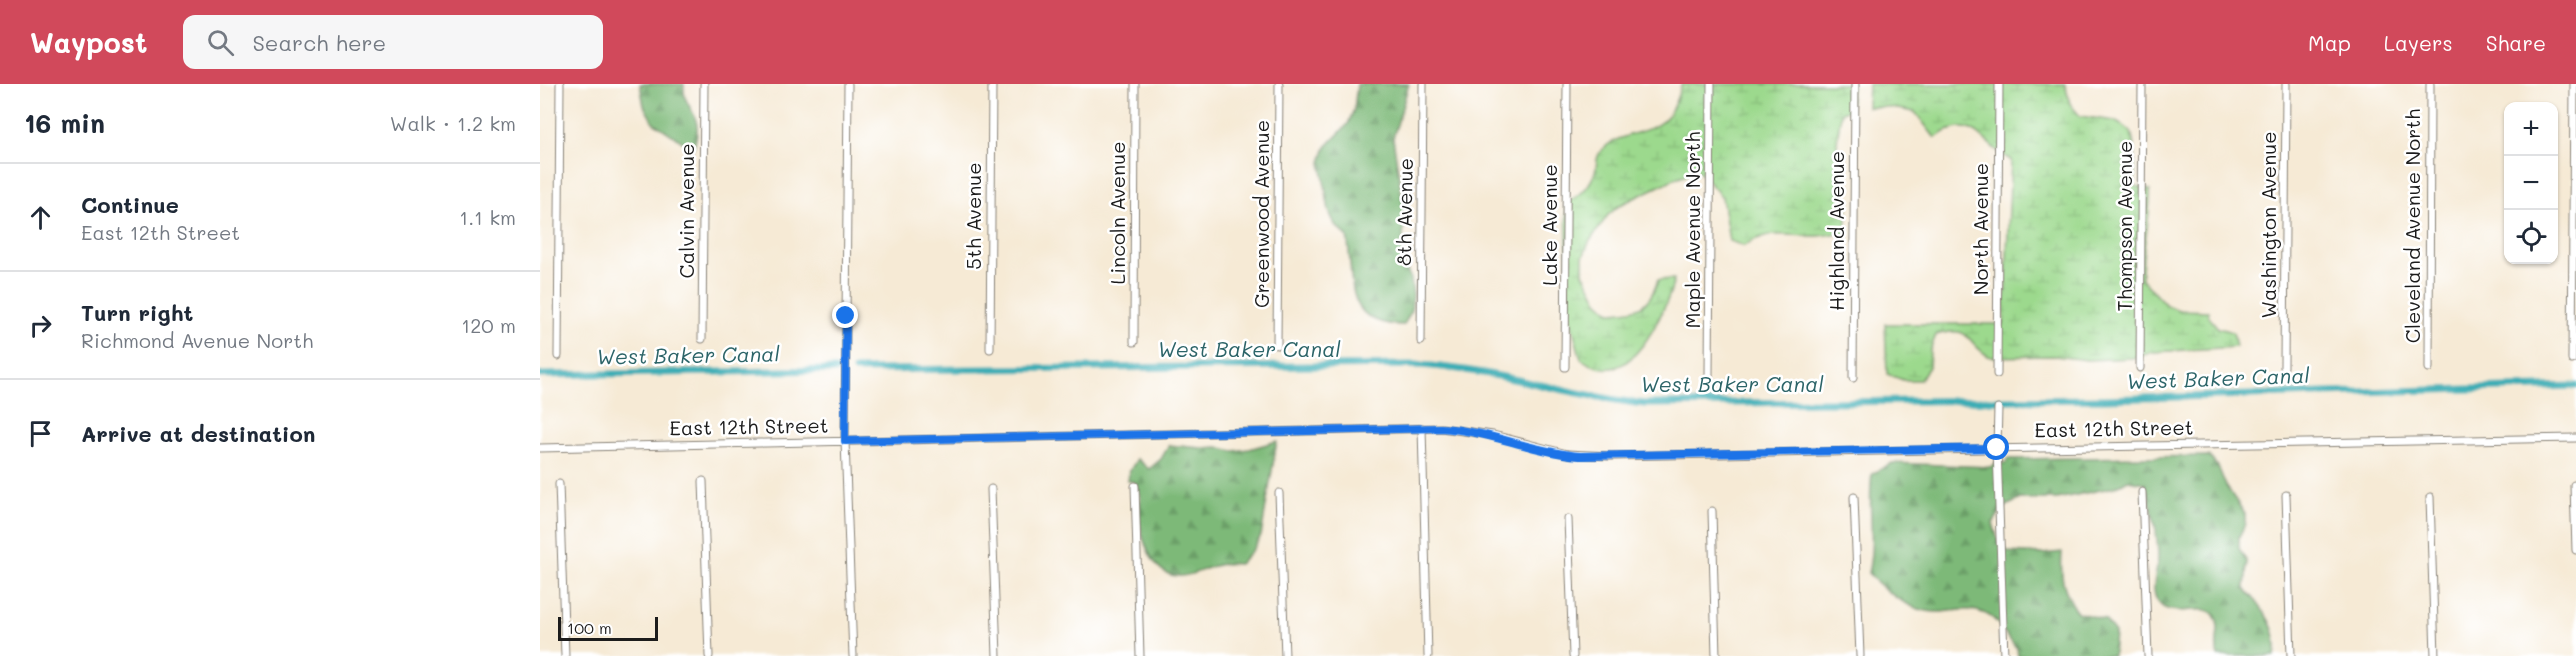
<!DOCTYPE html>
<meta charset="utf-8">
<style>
:root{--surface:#fff;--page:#f6f6f7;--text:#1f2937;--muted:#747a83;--line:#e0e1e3;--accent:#d1495b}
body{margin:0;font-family:Mali,sans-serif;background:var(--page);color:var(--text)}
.controls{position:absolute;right:18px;top:18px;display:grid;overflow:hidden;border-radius:12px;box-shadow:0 2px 4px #0004}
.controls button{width:54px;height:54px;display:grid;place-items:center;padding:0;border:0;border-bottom:2px solid var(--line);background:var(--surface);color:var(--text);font:30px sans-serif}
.scale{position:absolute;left:18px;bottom:15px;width:100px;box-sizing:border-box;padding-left:6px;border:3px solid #1c1c1c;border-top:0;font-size:16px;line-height:21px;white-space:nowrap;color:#1c1c1c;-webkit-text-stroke:4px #fff;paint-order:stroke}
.stop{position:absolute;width:18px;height:18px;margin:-14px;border:4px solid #1a73e8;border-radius:50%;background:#fff}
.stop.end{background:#1a73e8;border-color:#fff;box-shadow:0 2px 6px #0008}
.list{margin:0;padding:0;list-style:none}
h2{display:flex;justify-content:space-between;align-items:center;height:78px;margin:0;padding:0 24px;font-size:26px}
h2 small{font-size:20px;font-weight:400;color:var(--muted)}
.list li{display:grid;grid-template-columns:39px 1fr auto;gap:18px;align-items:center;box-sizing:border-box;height:108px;padding:0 24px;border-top:2px solid var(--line)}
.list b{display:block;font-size:22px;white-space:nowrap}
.list p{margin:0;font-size:20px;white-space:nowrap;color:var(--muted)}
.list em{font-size:20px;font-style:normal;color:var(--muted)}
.icon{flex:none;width:33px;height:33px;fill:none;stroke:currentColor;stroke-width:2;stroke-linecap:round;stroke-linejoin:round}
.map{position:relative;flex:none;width:2036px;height:572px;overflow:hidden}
header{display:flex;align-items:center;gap:36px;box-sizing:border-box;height:84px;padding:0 30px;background:var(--accent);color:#fff}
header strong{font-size:28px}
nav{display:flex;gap:33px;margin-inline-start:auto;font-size:21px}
.search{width:420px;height:54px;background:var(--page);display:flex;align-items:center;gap:15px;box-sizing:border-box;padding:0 21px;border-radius:12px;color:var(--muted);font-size:22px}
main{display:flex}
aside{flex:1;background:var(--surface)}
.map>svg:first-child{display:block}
.forest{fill:url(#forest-firs);stroke:#4c6a4a;stroke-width:1.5}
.wetland{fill:url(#wetland-marsh);stroke:#5c7a54;stroke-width:1.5}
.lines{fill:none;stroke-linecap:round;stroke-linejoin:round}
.canal{stroke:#3cadb5;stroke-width:7}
.minor-casing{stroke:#898378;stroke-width:9}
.minor{stroke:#fff;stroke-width:7}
.route{stroke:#1a73e8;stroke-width:8}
.labels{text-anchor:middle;stroke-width:5;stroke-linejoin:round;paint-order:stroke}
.street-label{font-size:20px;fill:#1c1c1c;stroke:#fff}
.water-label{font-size:21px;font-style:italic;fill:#2c6468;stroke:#fff}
</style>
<header>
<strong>Waypost</strong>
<div class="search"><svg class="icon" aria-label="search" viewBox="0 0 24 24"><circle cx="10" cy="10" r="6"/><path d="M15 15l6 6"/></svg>Search here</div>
<nav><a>Map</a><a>Layers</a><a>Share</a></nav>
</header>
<main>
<aside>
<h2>16 min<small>Walk · 1.2 km</small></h2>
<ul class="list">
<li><svg class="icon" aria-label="ahead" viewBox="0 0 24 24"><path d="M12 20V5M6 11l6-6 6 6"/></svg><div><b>Continue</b><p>East 12th Street</p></div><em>1.1 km</em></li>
<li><svg class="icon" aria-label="right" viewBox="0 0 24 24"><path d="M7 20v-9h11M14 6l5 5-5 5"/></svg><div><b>Turn right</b><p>Richmond Avenue North</p></div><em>120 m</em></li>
<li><svg class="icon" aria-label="arrive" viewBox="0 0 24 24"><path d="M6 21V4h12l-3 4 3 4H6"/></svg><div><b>Arrive at destination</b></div></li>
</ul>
</aside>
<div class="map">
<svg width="2036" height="572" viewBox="0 0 2036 572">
<defs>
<pattern id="forest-firs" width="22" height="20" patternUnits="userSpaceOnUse" patternTransform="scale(1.5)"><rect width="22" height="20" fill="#7db978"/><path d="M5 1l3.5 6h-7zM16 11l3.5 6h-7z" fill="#6b9e67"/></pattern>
<pattern id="wetland-marsh" width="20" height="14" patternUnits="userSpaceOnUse" patternTransform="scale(1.5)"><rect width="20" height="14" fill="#9cd98d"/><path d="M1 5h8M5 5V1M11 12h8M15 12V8" fill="none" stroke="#86ba79"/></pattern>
</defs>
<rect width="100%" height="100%" fill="#fff"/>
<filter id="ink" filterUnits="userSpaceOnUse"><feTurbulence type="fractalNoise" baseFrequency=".0167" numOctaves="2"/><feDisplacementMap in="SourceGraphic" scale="12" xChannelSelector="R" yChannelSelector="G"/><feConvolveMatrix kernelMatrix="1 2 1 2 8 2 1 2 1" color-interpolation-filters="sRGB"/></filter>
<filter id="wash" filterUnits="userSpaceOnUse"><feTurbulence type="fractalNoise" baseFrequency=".008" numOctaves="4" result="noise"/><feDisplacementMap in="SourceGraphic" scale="24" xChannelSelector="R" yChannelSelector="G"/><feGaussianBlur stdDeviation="1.35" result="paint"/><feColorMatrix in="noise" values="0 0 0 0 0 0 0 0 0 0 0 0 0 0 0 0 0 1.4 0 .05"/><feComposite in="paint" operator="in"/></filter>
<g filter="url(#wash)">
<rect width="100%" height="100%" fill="#f6ead5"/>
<path class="forest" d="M100,0h44c-3,26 23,27 9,65l-40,-27 -9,-16z
M817,0h52l-16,54 12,78 -3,31 2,17 7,15 2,16 -2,16 -7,14c-63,0 -49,-45 -57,-89l-12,-11 -6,-14 -8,-49 5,-15 22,-23 6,-15z
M737,357l-16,95 -8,13 -14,15c-27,-3 -36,10 -58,12 -29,2 -41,-40 -42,-63 0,-4 2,-9 1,-14 0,-5 -3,-12 -5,-17l-7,-1 1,-9 8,-13 12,10 12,-10 8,-14 33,3 16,-1 15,4 16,-2z
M1669,372l10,13 7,17 19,28v10l-6,13v11l8,14 -2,27c17,17 36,43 30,67h-57c-5,-13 5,-29 -4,-41 -11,-14 -42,6 -56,-13 -9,-12 0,-32 0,-45 0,-25 -6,-51 -13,-74l-17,-3 -13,7 -58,12h-37l-17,9 -10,15 6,21 9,8 34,2 20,-2c-2,27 1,37 15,60l28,8 10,13 -2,23h-95l-1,-8c-11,-10 -17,-28 -31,-34 -20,-9 -33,-1 -51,-2 -27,-1 -50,-21 -67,-39 8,-33 -1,-66 4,-99l20,-11 99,4 7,-4h8l2,-4z"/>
<path class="wetland" d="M1142,0h170l-2,26 -9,2 -4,29 2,49 9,10 -2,35c-11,-4 -17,1 -28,1 -29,1 -48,-8 -74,10l-15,-5 -7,-44 -23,-26 -21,6 -58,28 -12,10 -19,27 -6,15v16l15,28 12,11c28,-1 39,-4 48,-32l16,-1c-5,25 -33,85 -62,89 -12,2 -22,-3 -31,-9l-12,-44 -3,-113c16,-6 25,-17 30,-33 1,-7 0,-13 5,-18 16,-19 47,-15 65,-33 8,-9 12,-23 16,-34z
M1328,0h197l5,20 10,12 35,5 16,10 4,20v35l15,4c1,31 -9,59 -8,89l24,26 13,5 30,1 -1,5 10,12 15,4 3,15 -82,5 -22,6 -45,2 -32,-4 -65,1c-26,-14 -16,-33 -54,-22l-6,15 -1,17 -9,13h-17l-16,-6 -2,-50h119l7,-164c-31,-16 -36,-49 -76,-22l-20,-26 -29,-5h-19z"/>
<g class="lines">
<path class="canal" d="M315,286l563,-5c77,4 150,31 227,39l458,-5 473,-13
M0,291l296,-5"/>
</g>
</g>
<g filter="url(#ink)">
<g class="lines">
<g class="minor-casing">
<path id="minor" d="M308,0l-3,357 8,215
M162,255l2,-255
M881,257l2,-257
M594,258l1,-258
M737,261l2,-261
M450,265l2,-265
M18,272l2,-272
M2032,276l2,-276
M1025,283l2,-283
M1744,283l2,-283
M1600,284l2,-284
M1889,284l1,-284
M1457,290l2,-290
M1169,292l2,-292
M1313,294l2,-294
M1458,324l-1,40 7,208
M882,344l6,228
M0,364l901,-20 52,7 74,19 43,2 966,-18
M163,397l6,175
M19,400l6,172
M2034,401l2,65
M595,402l5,170
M451,405l6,167
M1602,408l6,164
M739,409l6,163
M1746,411l5,161
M1314,413l6,159
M1890,413l5,159
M1172,427l4,145
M1028,435l5,137"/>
</g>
<use href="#minor" class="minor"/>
</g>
</g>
<g class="lines" filter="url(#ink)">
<path class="route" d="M306,232l-1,125 596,-13c48,3 91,24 139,28l417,-8"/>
</g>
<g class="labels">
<g class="street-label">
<text transform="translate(147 127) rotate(-90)" y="7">Calvin Avenue</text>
<text transform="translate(865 128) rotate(-89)" y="7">8th Avenue</text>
<text transform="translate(578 129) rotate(-90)" y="7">Lincoln Avenue</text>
<text transform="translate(722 130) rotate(-90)" y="7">Greenwood Avenue</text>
<text transform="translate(434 132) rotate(-90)" y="7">5th Avenue</text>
<text transform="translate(1010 141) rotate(-90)" y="7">Lake Avenue</text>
<text transform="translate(1729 141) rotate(-90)" y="7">Washington Avenue</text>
<text transform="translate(1585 142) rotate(-90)" y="7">Thompson Avenue</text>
<text transform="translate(1873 142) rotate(-90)" y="7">Cleveland Avenue North</text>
<text transform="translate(1441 145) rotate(-90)" y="7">North Avenue</text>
<text transform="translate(1153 146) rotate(-90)" y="7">Maple Avenue North</text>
<text transform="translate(1297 147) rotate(-90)" y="7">Highland Avenue</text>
<text transform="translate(209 343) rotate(-1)" y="7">East 12th Street</text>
<text transform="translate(1574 345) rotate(-1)" y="7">East 12th Street</text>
</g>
<g class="water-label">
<text x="709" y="273">West Baker Canal</text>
<text transform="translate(148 272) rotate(-1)" y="7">West Baker Canal</text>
<text transform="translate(1678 295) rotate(-2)" y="7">West Baker Canal</text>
<text x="1192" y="308">West Baker Canal</text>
</g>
</g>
</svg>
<div class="controls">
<button>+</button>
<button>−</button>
<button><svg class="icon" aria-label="locate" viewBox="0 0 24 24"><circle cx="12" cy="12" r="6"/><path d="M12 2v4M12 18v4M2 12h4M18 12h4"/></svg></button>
</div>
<div class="scale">100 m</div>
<div class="stop" style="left:1457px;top:364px"></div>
<div class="stop end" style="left:306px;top:232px"></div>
</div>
</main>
